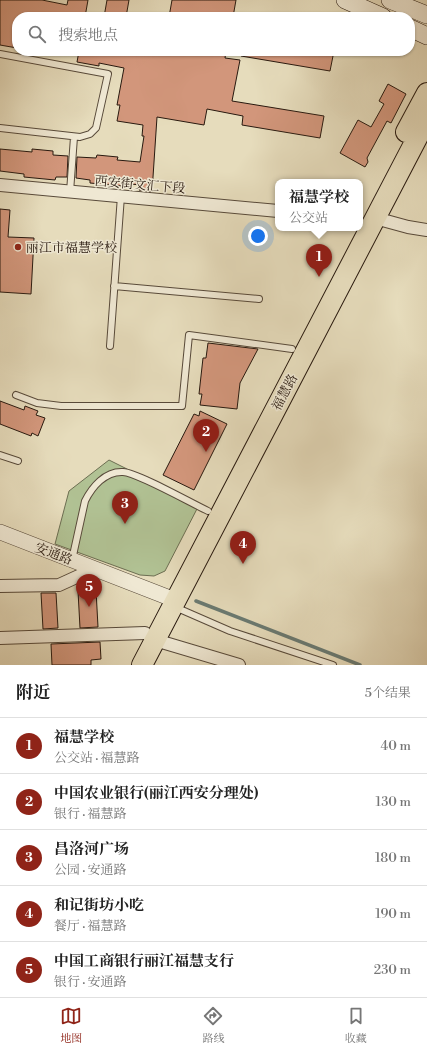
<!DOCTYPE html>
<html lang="zh">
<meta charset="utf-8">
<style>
:root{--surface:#fff;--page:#f6f6f6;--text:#222;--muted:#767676;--line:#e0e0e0;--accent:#8f2418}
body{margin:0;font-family:"Libre Bodoni","Noto Serif SC",serif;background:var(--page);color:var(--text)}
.you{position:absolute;left:258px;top:236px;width:14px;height:14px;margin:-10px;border:3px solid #fff;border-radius:50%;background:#1a73e8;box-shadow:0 0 0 6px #1a73e833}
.badge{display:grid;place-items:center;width:26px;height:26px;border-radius:50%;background:var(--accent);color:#fff;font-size:13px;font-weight:700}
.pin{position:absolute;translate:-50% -33px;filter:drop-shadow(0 1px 2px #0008)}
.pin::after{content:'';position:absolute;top:21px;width:14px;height:12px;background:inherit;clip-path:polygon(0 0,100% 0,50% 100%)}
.popup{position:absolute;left:275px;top:179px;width:88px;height:52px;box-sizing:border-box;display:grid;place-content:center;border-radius:8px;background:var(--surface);filter:drop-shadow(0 1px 3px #0005);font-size:13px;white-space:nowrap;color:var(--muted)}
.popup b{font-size:15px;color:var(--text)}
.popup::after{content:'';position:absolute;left:50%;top:100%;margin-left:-8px;border:8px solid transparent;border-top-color:var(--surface)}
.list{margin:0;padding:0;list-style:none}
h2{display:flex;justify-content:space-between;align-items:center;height:52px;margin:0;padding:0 16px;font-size:17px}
h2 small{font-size:13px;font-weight:400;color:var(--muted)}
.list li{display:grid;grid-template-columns:26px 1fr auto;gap:12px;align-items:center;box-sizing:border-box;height:56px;padding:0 16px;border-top:1px solid var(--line)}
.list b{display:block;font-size:15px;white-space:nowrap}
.list p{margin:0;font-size:13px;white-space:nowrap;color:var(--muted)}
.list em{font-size:13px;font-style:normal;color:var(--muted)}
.icon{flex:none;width:22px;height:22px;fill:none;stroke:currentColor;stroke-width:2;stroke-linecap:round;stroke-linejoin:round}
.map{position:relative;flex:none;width:427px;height:665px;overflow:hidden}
.search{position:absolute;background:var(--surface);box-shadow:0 1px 3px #0004;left:12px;right:12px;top:12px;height:44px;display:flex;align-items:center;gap:10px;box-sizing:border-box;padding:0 14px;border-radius:16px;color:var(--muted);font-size:15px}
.sheet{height:332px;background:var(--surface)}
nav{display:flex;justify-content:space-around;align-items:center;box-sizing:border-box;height:56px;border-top:1px solid var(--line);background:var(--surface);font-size:11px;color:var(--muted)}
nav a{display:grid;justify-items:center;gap:2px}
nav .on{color:var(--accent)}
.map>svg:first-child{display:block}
.green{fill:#b1c294;stroke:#6c6e52}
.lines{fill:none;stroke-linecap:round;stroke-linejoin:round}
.stream{stroke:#6a7a72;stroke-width:3.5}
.building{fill:#d2967b;stroke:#28190f}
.service-casing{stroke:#584a3a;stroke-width:8}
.minor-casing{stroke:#584a3a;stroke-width:14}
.tertiary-casing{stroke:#584a3a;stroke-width:16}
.secondary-casing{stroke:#28190f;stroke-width:18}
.primary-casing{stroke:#28190f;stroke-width:22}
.service{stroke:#efe8d3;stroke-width:6}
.minor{stroke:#efe8d3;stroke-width:12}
.tertiary{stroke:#efe8d3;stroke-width:15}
.secondary{stroke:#efe8d3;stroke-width:17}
.primary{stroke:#e6dcbc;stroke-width:20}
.poi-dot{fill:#8f2418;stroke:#efe8d3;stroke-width:1.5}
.labels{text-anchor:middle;stroke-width:3;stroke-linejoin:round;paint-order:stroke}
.street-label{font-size:13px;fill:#28190f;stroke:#efe8d3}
.poi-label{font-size:13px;fill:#28190f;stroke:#efe8d3;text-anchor:start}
</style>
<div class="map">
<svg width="427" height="665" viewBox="0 0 427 665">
<rect width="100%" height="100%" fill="#e6dcbc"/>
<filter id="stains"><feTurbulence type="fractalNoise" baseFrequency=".005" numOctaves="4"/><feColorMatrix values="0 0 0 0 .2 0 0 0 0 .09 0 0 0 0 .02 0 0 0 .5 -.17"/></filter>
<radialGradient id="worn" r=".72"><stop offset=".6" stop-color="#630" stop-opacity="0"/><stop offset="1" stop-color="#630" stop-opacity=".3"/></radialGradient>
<path class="green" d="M109,460l90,45 -34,66 -11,5 -14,-1 -85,-31 14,-53z"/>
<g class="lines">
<path class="stream" d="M196,601l164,64"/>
</g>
<path class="building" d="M0,0h42l25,5 1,-5h20l-3,17h-68v31l-17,-3z
M107,0h22l-3,17h-22z
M172,0h64l-3,17h-64z
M79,51h147l-1,7 15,2 -8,41 92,15 -4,22 -78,-13 1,-9 -36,-7 -3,16 -47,-8 -5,75 -13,-2 1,-5 -18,-2v3l-32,-3v-3l-14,-2 1,-21 19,1 1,-3 21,2 -1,3 23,2 4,-26h-2l1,-11 -26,-4 3,-16h-3l7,-37 -25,-5v3l-22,-4z
M242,51h92l-4,20 -89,-15z
M388,84l18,10 -15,29 -4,-2 -20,37 1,4 -3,5 -25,-14 18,-33 13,7 13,-23 -5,-3z
M0,149l32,3v-3l21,2v4l15,1 -1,21h-11l-1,3 -31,-3v-3l-24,-3z
M0,209l10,1 -2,27 26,1 -3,56 -31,-2z
M208,343l50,6 -18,34 -3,26 -37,-4 2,-11h-3l4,-36h3z
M0,401l24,9 1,-4 13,5 -2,4 9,3 -7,18 -6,-3 -1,3 -31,-12z
M200,411l27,13 -33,66 -31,-15 31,-61 5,2z
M96,590l2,37 -18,1 -2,-37z
M41,593h15l2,35 -15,1z
M100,642l1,17 -10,1v5h-39l-1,-21z"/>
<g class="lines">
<g class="service-casing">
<path id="service" d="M0,54l108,20 -12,54 -6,6 -10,3 -80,-9
M70,192l4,-55
M114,286l145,13
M110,346l11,-150
M16,395l21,8 24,3h121l7,-71 103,14
M0,455l18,6
M72,560l13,-59c7,-14 20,-30 38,-29 15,1 68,31 85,39
M175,607l55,24 103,34"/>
</g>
<g class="minor-casing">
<path id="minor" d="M0,185l278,26
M375,218l33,9 19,3
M0,586l59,-1 35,-16
M0,638l145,-5
M155,640l84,25"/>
</g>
<g class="tertiary-casing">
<path id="tertiary" d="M0,532l175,68"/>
</g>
<g class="secondary-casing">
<path id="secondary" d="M345,0l38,17
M390,0l37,15
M410,28l17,8"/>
</g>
<g class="primary-casing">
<path id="primary" d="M406,132l21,-39
M142,665l285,-546"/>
</g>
<use href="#service" class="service"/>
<use href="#minor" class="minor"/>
<use href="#tertiary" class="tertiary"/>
<use href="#secondary" class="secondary"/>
<use href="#primary" class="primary"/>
</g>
<circle class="poi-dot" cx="18" cy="247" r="4"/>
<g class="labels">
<g class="street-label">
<text transform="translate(140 184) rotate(5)" y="5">西安街文汇下段</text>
<text transform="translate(284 392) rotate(-62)" y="5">福慧路</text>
<text transform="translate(54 553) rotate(21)" y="5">安通路</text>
</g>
<g class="poi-label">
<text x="26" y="252">丽江市福慧学校</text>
</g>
</g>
<rect width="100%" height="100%" filter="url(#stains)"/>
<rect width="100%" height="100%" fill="url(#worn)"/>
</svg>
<div class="you"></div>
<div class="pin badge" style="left:319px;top:277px">1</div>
<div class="popup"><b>福慧学校</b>公交站</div>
<div class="pin badge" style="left:206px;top:452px">2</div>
<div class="pin badge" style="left:125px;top:524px">3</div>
<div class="pin badge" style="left:243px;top:564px">4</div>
<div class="pin badge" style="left:89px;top:607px">5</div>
<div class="search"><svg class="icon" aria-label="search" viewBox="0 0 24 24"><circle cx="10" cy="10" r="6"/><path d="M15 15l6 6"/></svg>搜索地点</div>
</div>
<section class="sheet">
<h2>附近<small>5个结果</small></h2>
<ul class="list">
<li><span class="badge">1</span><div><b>福慧学校</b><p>公交站 · 福慧路</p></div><em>40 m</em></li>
<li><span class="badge">2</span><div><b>中国农业银行(丽江西安分理处)</b><p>银行 · 福慧路</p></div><em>130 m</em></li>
<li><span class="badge">3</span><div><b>昌洛河广场</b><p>公园 · 安通路</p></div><em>180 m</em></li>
<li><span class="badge">4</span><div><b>和记街坊小吃</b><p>餐厅 · 福慧路</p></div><em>190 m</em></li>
<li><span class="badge">5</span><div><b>中国工商银行丽江福慧支行</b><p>银行 · 安通路</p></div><em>230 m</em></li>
</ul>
</section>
<nav>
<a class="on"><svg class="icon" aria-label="map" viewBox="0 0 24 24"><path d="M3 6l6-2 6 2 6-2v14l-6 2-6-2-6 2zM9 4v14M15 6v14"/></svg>地图</a>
<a><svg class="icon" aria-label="directions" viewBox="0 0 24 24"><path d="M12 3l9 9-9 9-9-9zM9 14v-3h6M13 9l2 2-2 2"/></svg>路线</a>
<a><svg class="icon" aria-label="saved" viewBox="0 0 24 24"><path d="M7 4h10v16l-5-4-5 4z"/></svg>收藏</a>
</nav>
